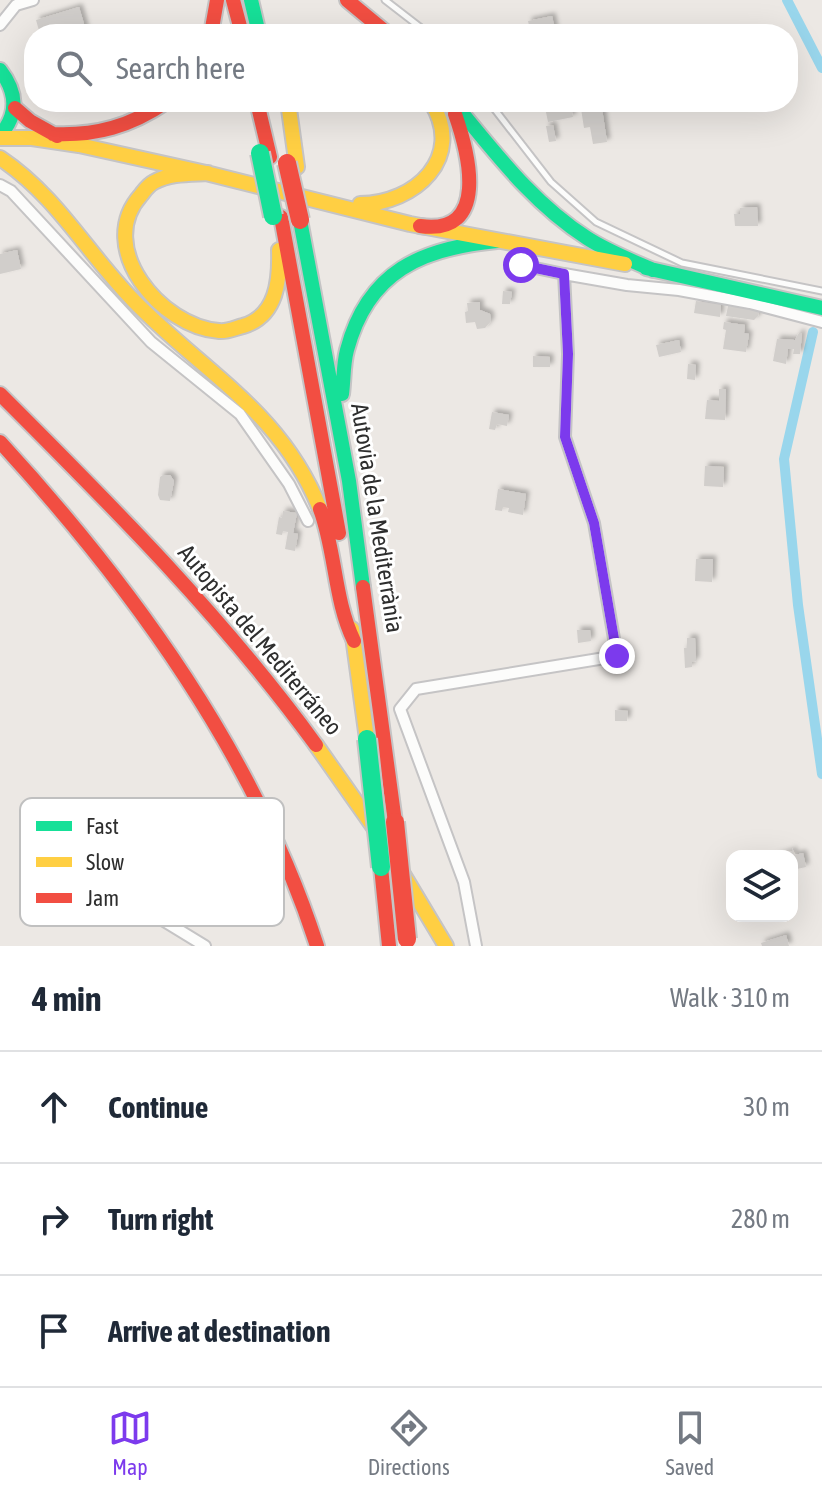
<!DOCTYPE html>
<meta charset="utf-8">
<style>
:root{--surface:#fff;--page:#f6f6f7;--text:#1f2937;--muted:#747a83;--line:#e0e1e3;--accent:#7c3aed}
body{margin:0;font-family:"Asap Condensed",sans-serif;background:var(--page);color:var(--text)}
.controls{position:absolute;right:24px;bottom:24px;display:grid;overflow:hidden;border-radius:16px;box-shadow:0 8px 32px #0002}
.controls button{width:72px;height:72px;display:grid;place-items:center;padding:0;border:0;border-bottom:2px solid var(--line);background:var(--surface);color:var(--text);font:40px sans-serif}
.stop{position:absolute;width:24px;height:24px;margin:-18px;border:6px solid #7c3aed;border-radius:50%;background:#fff}
.stop.end{background:#7c3aed;border-color:#fff;box-shadow:0 2px 8px #0008}
.list{margin:0;padding:0;list-style:none}
h2{display:flex;justify-content:space-between;align-items:center;height:104px;margin:0;padding:0 32px;font-size:34px}
h2 small{font-size:26px;font-weight:400;color:var(--muted)}
.list li{display:grid;grid-template-columns:52px 1fr auto;gap:24px;align-items:center;box-sizing:border-box;height:112px;padding:0 32px;border-top:2px solid var(--line)}
.list b{display:block;font-size:30px;white-space:nowrap}
.list em{font-size:26px;font-style:normal;color:var(--muted)}
.icon{flex:none;width:44px;height:44px;fill:none;stroke:currentColor;stroke-width:2;stroke-linecap:round;stroke-linejoin:round}
.map{position:relative;flex:none;width:822px;height:946px;overflow:hidden}
.search{position:absolute;background:var(--surface);box-shadow:0 8px 32px #0002;left:24px;right:24px;top:24px;height:88px;display:flex;align-items:center;gap:20px;box-sizing:border-box;padding:0 28px;border-radius:32px;color:var(--muted);font-size:30px}
.sheet{height:440px;background:var(--surface)}
nav{display:flex;justify-content:space-around;align-items:center;box-sizing:border-box;height:112px;border-top:2px solid var(--line);background:var(--surface);font-size:22px;color:var(--muted)}
nav a{display:grid;justify-items:center;gap:4px}
nav .on{color:var(--accent)}
.map>svg:first-child{display:block}
.lines{fill:none;stroke-linecap:round;stroke-linejoin:round}
.canal{stroke:#99d6ec;stroke-width:10}
.building{fill:#d1cecb;filter:url(#shadow)}
.lane-casing{stroke:#c5c4c5;stroke-width:9}
.street-casing{stroke:#c5c4c5;stroke-width:14}
.fast-casing{stroke:#c5c4c5;stroke-width:18}
.slow-casing{stroke:#c5c4c5;stroke-width:18}
.jam-casing{stroke:#c5c4c5;stroke-width:18}
.lane{stroke:#fcfcfb;stroke-width:5}
.street{stroke:#fcfcfb;stroke-width:10}
.fast{stroke:#16e098;stroke-width:14}
.slow{stroke:#ffcf43;stroke-width:14}
.jam{stroke:#f24e42;stroke-width:14}
.fast-bridge-casing{stroke:#c6c5c4;stroke-width:22;stroke-linecap:butt}
.jam-bridge-casing{stroke:#c6c5c4;stroke-width:22;stroke-linecap:butt}
.fast-bridge{stroke:#16e098;stroke-width:18}
.jam-bridge{stroke:#f24e42;stroke-width:18}
.route{stroke:#7c3aed;stroke-width:10}
.labels{text-anchor:middle;stroke-width:6;stroke-linejoin:round;paint-order:stroke}
.street-label{font-size:24px;fill:#2e2e2e;stroke:#fff}
.key{fill:#fff;stroke:#c0c0c0;stroke-width:2}
.key-label{font-size:22px;fill:#2e2e2e}
</style>
<div class="map">
<svg width="822" height="946" viewBox="0 0 822 946">
<defs>
<filter id="shadow"><feDropShadow dx="3.5" dy="-3.5" stdDeviation="2" flood-color="#0004"/></filter>
</defs>
<rect width="100%" height="100%" fill="#ece8e4"/>
<g class="lines">
<path class="canal" d="M787,0l35,68
M813,332l-29,127 14,146 24,169"/>
</g>
<path class="building" d="M79,7l8,27h-47l-4,-14z
M552,16l4,18h-25l-3,-13z
M544,102h26l3,15 -25,5z
M580,102h21l6,40 -14,2 -3,-17 -6,1z
M553,125l3,16 -7,1 -3,-16z
M757,207l1,19h-23l-1,-12h6v-6z
M17,250l4,19 -21,5v-20z
M503,291l9,1 -2,12h-8z
M696,301l25,4 -1,12 -26,-4z
M480,302v8l10,4 1,7 -6,7 -8,1 -2,-7 -9,1 -1,-11 3,-1 -1,-8z
M728,306l31,4 -1,6 -4,4 -28,-4z
M724,322l21,3 -1,8 5,1 -3,18 -23,-3 3,-19 -3,-1z
M799,333h3l-2,21h-7l1,-5h-6l-2,15 -13,-3 4,-22 18,1z
M679,340l2,12 -22,5 -3,-12z
M533,356l17,1v10h-17z
M688,364l8,1 -1,15 -8,-1z
M719,389h7l-1,31 -20,-1 2,-19 12,1z
M492,412l17,3 -2,11 -10,-2 -2,6 -6,-1z
M705,466l19,1 -1,20 -19,-1z
M163,475h7l4,6 -4,20 -10,-1 -2,-5 2,-18z
M498,489l28,5 -3,21 -15,-3 1,-4 -6,-1 -1,4 -7,-1z
M283,511l14,2 -4,20 5,1 -3,17 -10,-2 3,-17 -5,-1 -1,4 -6,-1 3,-17 3,1z
M696,559h17l-1,23 -17,-1z
M577,630h13l1,11 -13,2z
M687,638h8l1,23 -4,1v5l-7,1 -1,-20h3z
M615,710l13,1 -1,10h-12z
M792,848l3,7 8,-2 3,14 -14,3v-14h-18l18,-5z
M786,935l3,11h-27l-1,-3z"/>
<g class="lines">
<g class="lane-casing">
<path id="lane" d="M385,0l44,34
M489,102l62,80 45,40 86,41 140,28"/>
</g>
<g class="street-casing">
<path id="street" d="M0,25l16,-20 17,-5
M0,185l11,6 140,151 89,72 49,70 19,37
M564,274l63,11 52,5 71,13 72,19
M151,913l54,33
M476,946l-12,-64 -64,-173 16,-20 201,-33 -23,-133 -29,-86 3,-83 -4,-80 -43,-9"/>
</g>
<g class="fast-casing">
<path id="fast" d="M251,0l8,34
M0,70c17,22 19,44 0,65
M453,102c41,49 79,101 134,136 20,13 43,22 66,32
M300,220l49,261 14,106
M646,268l176,40
M342,394c2,-15 1,-29 5,-44 21,-79 75,-102 150,-109"/>
</g>
<g class="slow-casing">
<path id="slow" d="M288,102l9,65
M0,138h32l47,7 127,28 204,51 215,40
M0,158c58,39 86,94 134,143 69,71 147,110 186,208
M208,173c-18,1 -38,0 -54,9 -6,3 -9,8 -13,13 -47,52 20,132 78,136 8,1 16,-3 24,-5 34,-10 37,-46 36,-76
M360,204c55,0 106,-47 71,-102
M352,629l15,110
M316,745l64,91 66,110"/>
</g>
<g class="jam-casing">
<path id="jam" d="M233,0l9,34
M347,0l41,34
M211,34l6,-34
M257,102l13,55
M15,108l15,13 27,15
M53,134c43,2 78,-8 113,-32
M281,217l58,316
M420,226c70,10 49,-72 35,-112
M0,394c112,112 223,223 316,351
M0,442c134,146 256,315 317,504
M320,509c16,43 14,91 34,132
M363,587l32,235
M381,867l8,79"/>
</g>
<use href="#lane" class="lane"/>
<use href="#street" class="street"/>
<use href="#fast" class="fast"/>
<use href="#slow" class="slow"/>
<use href="#jam" class="jam"/>
<g class="fast-bridge-casing">
<path id="fast-bridge" d="M260,153l13,63
M367,739l14,128"/>
</g>
<g class="jam-bridge-casing">
<path id="jam-bridge" d="M287,163l13,57
M395,822l12,117"/>
</g>
<use href="#fast-bridge" class="fast-bridge"/>
<use href="#jam-bridge" class="jam-bridge"/>
</g>
<g class="lines">
<path class="route" d="M521,265l43,9 4,80 -3,83 29,86 23,133"/>
</g>
<g class="labels">
<g class="street-label">
<text transform="translate(377 518) rotate(81)" y="8">Autovia de la Mediterrània</text>
<text transform="translate(260 640) rotate(50)" y="8">Autopista del Mediterráneo</text>
</g>
</g>
<rect x="20" y="798" width="264" height="128" rx="12" class="key"/>
<rect x="36" y="821" width="36" height="10" fill="#16e098"/>
<rect x="36" y="857" width="36" height="10" fill="#ffcf43"/>
<rect x="36" y="893" width="36" height="10" fill="#f24e42"/>
<g class="key-label">
<text x="86" y="834">Fast</text>
<text x="86" y="870">Slow</text>
<text x="86" y="906">Jam</text>
</g>
</svg>
<div class="controls">
<button><svg class="icon" aria-label="layers" viewBox="0 0 24 24"><path d="M12 4l9 5-9 5-9-5zM3 14l9 5 9-5"/></svg></button>
</div>
<div class="stop" style="left:521px;top:265px"></div>
<div class="stop end" style="left:617px;top:656px"></div>
<div class="search"><svg class="icon" aria-label="search" viewBox="0 0 24 24"><circle cx="10" cy="10" r="6"/><path d="M15 15l6 6"/></svg>Search here</div>
</div>
<section class="sheet">
<h2>4 min<small>Walk · 310 m</small></h2>
<ul class="list">
<li><svg class="icon" aria-label="ahead" viewBox="0 0 24 24"><path d="M12 20V5M6 11l6-6 6 6"/></svg><div><b>Continue</b></div><em>30 m</em></li>
<li><svg class="icon" aria-label="right" viewBox="0 0 24 24"><path d="M7 20v-9h11M14 6l5 5-5 5"/></svg><div><b>Turn right</b></div><em>280 m</em></li>
<li><svg class="icon" aria-label="arrive" viewBox="0 0 24 24"><path d="M6 21V4h12l-3 4 3 4H6"/></svg><div><b>Arrive at destination</b></div></li>
</ul>
</section>
<nav>
<a class="on"><svg class="icon" aria-label="map" viewBox="0 0 24 24"><path d="M3 6l6-2 6 2 6-2v14l-6 2-6-2-6 2zM9 4v14M15 6v14"/></svg>Map</a>
<a><svg class="icon" aria-label="directions" viewBox="0 0 24 24"><path d="M12 3l9 9-9 9-9-9zM9 14v-3h6M13 9l2 2-2 2"/></svg>Directions</a>
<a><svg class="icon" aria-label="saved" viewBox="0 0 24 24"><path d="M7 4h10v16l-5-4-5 4z"/></svg>Saved</a>
</nav>
